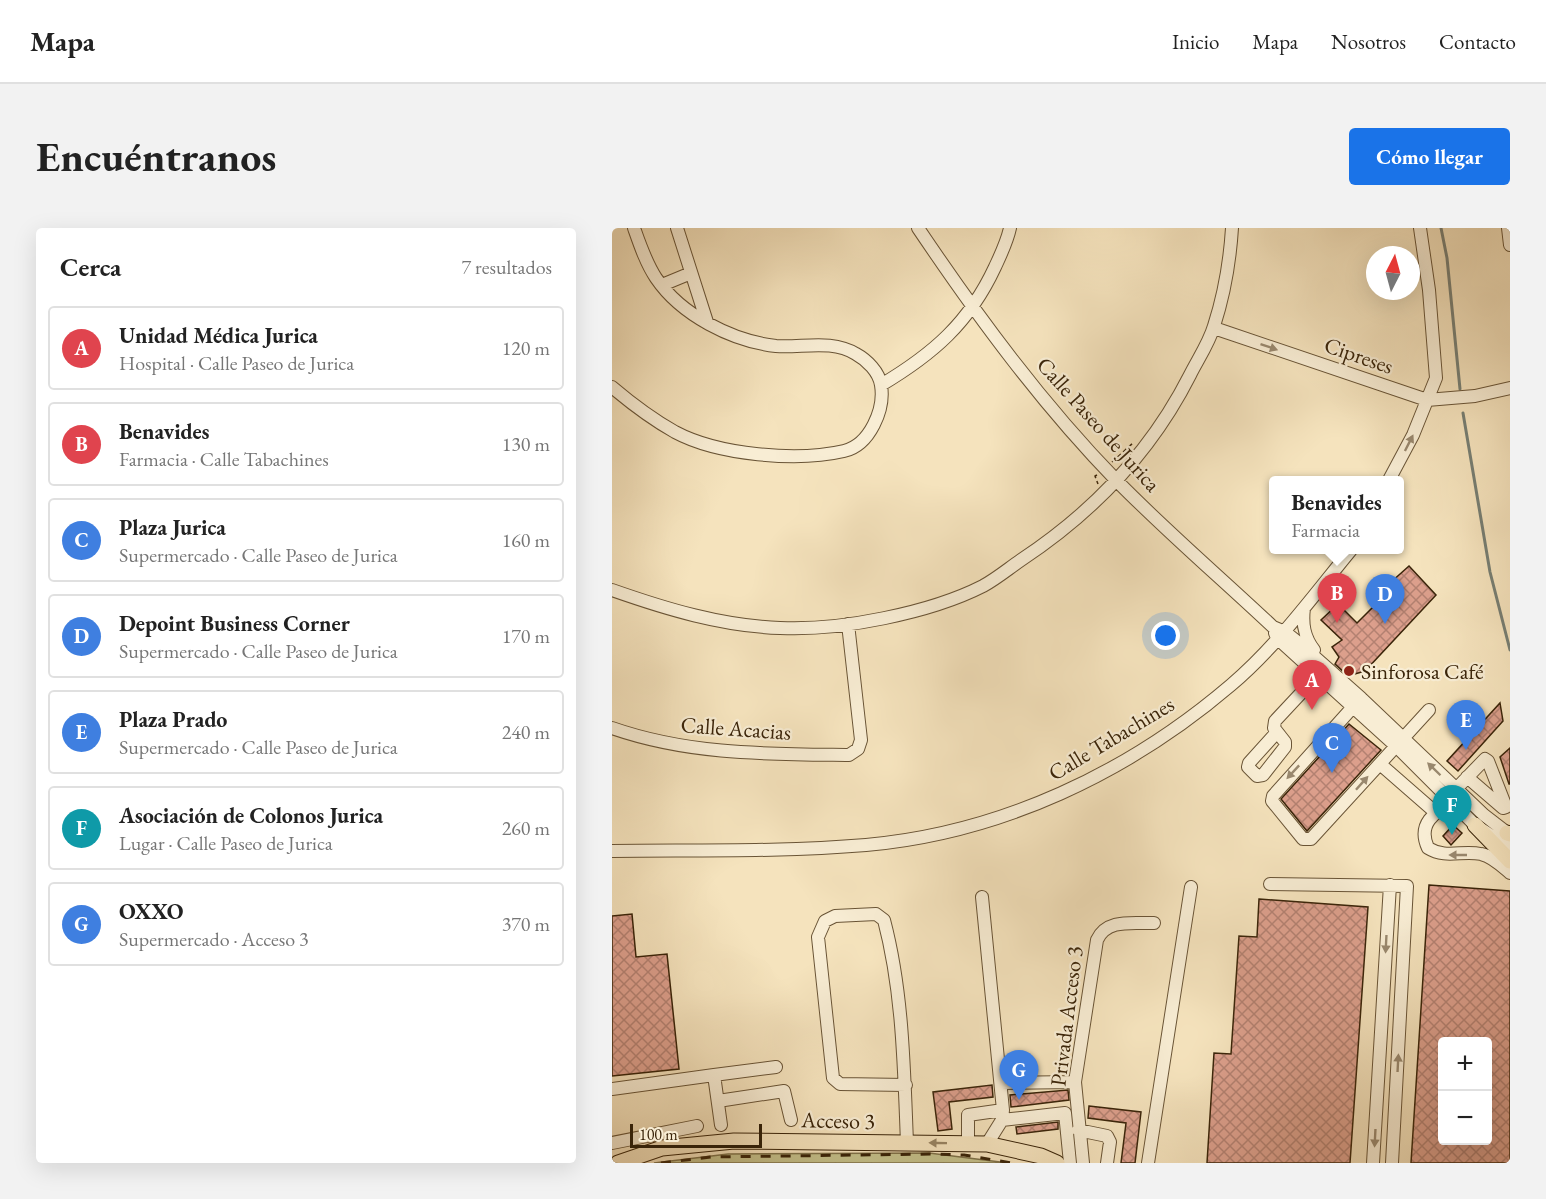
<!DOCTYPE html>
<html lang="es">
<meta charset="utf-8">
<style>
:root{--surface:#fff;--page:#f2f2f2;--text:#222;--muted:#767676;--line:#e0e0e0;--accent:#1a73e8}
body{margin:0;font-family:"EB Garamond",serif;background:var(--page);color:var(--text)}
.controls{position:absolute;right:18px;bottom:18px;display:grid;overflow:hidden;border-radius:6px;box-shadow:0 6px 24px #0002}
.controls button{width:54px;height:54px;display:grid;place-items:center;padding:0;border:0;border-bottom:2px solid var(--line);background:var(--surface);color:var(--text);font:30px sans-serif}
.compass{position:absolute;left:754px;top:18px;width:54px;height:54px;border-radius:50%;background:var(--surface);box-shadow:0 6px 24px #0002;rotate:6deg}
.scale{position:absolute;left:18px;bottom:15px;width:132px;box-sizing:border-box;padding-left:6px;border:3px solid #3a2409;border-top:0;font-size:16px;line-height:21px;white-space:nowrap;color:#3a2409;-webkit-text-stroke:4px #f8edd4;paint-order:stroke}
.you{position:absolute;left:554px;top:408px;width:21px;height:21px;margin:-15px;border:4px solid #fff;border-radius:50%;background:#1a73e8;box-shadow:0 0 0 9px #1a73e833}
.badge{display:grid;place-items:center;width:39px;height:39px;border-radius:50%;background:var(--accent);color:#fff;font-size:20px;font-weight:700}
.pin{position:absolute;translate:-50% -50px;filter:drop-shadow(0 2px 3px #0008)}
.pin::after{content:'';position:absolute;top:32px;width:21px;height:18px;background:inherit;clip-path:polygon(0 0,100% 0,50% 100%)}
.popup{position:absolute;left:657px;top:248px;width:135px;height:78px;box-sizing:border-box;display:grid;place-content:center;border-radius:6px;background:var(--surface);filter:drop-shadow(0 2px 4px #0005);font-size:20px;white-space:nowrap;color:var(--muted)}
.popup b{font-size:22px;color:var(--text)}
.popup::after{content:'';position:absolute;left:50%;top:100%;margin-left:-12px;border:12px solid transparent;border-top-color:var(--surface)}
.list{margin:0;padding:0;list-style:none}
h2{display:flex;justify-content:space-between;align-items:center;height:78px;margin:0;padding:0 24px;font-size:26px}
h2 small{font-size:20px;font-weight:400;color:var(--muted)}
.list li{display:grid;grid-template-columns:39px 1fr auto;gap:18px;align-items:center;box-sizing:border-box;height:84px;margin:0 12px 12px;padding:0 12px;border:2px solid var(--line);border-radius:6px}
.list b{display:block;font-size:22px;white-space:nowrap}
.list p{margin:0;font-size:20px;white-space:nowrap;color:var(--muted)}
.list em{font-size:20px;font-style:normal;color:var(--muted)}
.map{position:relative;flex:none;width:898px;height:935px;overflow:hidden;border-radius:6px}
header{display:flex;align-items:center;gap:36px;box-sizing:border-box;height:84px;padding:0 30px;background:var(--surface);border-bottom:2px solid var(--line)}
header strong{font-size:28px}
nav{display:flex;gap:33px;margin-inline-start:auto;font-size:21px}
.intro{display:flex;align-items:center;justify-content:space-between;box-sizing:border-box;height:144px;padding:0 36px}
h1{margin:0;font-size:42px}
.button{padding:15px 27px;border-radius:6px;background:var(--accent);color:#fff;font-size:21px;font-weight:700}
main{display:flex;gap:36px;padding:0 36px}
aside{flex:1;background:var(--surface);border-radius:6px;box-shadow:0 6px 24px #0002}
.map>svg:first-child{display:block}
.grass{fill:url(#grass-tufts);stroke:#7f724a;stroke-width:1.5}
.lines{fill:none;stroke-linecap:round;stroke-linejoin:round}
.stream{stroke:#777f74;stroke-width:3}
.building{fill:url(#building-cross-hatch);stroke:#3a2409;stroke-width:1.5;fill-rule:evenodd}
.minor-casing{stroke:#695436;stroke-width:14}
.major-casing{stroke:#3a2409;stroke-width:17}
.path{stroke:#3a2409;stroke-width:1.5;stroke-dasharray:4.5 3;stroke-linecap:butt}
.minor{stroke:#f8edd4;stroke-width:12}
.major{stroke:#f5e3bd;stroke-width:15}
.rail{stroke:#3a2409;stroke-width:3;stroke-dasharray:10 10;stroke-linecap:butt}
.oneway{fill:#99886e}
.oneway2{fill:#988463}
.poi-dot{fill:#8f2418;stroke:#f8edd4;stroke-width:2}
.labels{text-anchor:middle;stroke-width:4.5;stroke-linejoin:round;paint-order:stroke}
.street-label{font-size:22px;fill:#3a2409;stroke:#f8edd4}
.poi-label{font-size:22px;fill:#3a2409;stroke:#f8edd4;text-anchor:start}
</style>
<header>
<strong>Mapa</strong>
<nav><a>Inicio</a><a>Mapa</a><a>Nosotros</a><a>Contacto</a></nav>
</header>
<div class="intro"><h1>Encuéntranos</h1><a class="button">Cómo llegar</a></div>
<main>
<aside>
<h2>Cerca<small>7 resultados</small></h2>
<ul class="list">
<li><span class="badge" style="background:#e0444e">A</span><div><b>Unidad Médica Jurica</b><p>Hospital · Calle Paseo de Jurica</p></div><em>120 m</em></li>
<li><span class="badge" style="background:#e0444e">B</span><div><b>Benavides</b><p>Farmacia · Calle Tabachines</p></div><em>130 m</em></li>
<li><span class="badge" style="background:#3f7fe0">C</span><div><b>Plaza Jurica</b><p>Supermercado · Calle Paseo de Jurica</p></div><em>160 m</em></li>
<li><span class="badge" style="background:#3f7fe0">D</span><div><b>Depoint Business Corner</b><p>Supermercado · Calle Paseo de Jurica</p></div><em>170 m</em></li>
<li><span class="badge" style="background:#3f7fe0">E</span><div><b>Plaza Prado</b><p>Supermercado · Calle Paseo de Jurica</p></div><em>240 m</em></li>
<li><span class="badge" style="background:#0f9aa8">F</span><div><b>Asociación de Colonos Jurica</b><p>Lugar · Calle Paseo de Jurica</p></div><em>260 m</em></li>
<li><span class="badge" style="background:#3f7fe0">G</span><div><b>OXXO</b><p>Supermercado · Acceso 3</p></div><em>370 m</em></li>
</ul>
</aside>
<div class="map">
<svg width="898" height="935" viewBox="0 0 898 935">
<defs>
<pattern id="grass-tufts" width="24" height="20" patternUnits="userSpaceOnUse" patternTransform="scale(1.5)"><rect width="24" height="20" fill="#c4c18c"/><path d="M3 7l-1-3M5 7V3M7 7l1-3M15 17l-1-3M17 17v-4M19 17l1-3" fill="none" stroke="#a9a677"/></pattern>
<pattern id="building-cross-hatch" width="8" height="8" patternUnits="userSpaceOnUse" patternTransform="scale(1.5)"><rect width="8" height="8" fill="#dc9f8c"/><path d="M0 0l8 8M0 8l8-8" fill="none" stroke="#b38171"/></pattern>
</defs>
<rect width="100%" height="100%" fill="#f5e3bd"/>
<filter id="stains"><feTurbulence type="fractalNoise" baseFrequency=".00333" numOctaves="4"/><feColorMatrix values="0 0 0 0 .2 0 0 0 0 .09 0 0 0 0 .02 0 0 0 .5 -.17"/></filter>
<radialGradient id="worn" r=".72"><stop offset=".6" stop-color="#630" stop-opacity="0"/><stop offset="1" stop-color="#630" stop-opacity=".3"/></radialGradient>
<path class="grass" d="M317,925l79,10h-354l74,-9z"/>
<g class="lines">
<path class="stream" d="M829,0l6,30 13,131
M851,185l27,159 20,78"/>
</g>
<path class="building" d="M797,338l27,29 -71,76 -17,5 -13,-12 4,-7 -7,-10 10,-7 -21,-20 17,-16 19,19 34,-34 -1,-6z
M888,475l3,18 -45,50 -11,-10z
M737,496l32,26 -74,81 -26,-32z
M898,520v36h-1l-9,-27z
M841,597l9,8 -11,12 -8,-9z
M817,657l81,6v272h-99zM831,813h45v99h-45z
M647,671l109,8 -18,256h-143l7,-110 17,1 8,-118 18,1z
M20,686l4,43 31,-3 12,115 -67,7v-160z
M380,857l1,12 -44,5 3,27 -14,2 -5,-39z
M456,862l1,10 -58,7 -1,-12z
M477,878l52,6 -6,51h-14l5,-40 -38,-5z
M446,894v7l-41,5 -1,-7z"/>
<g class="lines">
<g class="minor-casing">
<path id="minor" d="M65,0l30,94
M306,0c60,89 124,176 199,253 50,51 104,97 156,146l12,5 15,12 61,54 123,117 26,20
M896,0l2,17
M50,57l29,-12
M602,100l213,72 48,-4 35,-8
M269,157c52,-31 88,-62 114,-118 6,-13 12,-25 15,-39
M0,159c20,17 40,32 63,45 43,23 122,30 169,19 26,-6 41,-42 37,-66 -2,-13 -14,-25 -25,-31 -24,-15 -54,-6 -80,-8 -44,-5 -95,-31 -120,-68 -10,-15 -16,-33 -22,-50
M777,252l24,-45 23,-57 -7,-88 -9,-62
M0,362c54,19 110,36 168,38 59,3 150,-15 203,-42 13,-7 25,-17 38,-26 71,-47 130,-108 169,-185 8,-16 19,-32 24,-49 10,-31 16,-66 18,-98
M692,380c-2,16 0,29 10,42
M663,405l2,5 119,108 79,79 35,23
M749,470l-88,98 -1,5 31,38h8l118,-129
M0,500c77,27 156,26 237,27l9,-6 3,-9 -13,-116
M665,504l-28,31 -1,4 9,9 6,-1 22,-28v-5l-11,-14 1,-7 42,-45
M768,536l55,48
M844,561l29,-30 3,2 18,46 -3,1 -36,-31
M842,574c-20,10 -37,22 -26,46 18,11 34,2 53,6 11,2 21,12 29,19
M0,623c84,-1 170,1 254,-6 135,-12 262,-72 365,-160 46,-39 82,-89 120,-135
M658,656l137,2 -15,277
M370,669l21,213 -1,10 -15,24
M102,847l62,-8
M389,855l74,-1
M294,857l-66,-1 -7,-6 -15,-141 7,-16 10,-5 41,-2 8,6c19,72 20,149 23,223
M0,861l102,-14 7,50
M106,873l66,-10 7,29
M390,892l63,-7 5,50
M466,902l29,6 3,6 -3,21
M0,915l85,-17
M356,916v-29l35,-5
M471,935l-8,-81 22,-142c10,-22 36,-16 57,-17
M536,935l43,-276
M761,935l17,-278"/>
</g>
<g class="major-casing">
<path id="major" d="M863,597l35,36
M895,605l3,1
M6,935l44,-15 72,-7 253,3 54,12 16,7"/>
</g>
<path class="path" d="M500,234l21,-19
M485,247l-2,1 3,8"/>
<use href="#minor" class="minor"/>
<use href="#major" class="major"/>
<path class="rail" d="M49,935l50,-6 219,-3 34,1 48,8"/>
</g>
<defs><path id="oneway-solid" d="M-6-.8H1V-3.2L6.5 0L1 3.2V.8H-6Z" transform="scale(1.5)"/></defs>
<g class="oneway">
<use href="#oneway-solid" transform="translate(657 119) rotate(19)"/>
<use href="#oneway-solid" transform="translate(797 215) rotate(-63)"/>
<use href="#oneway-solid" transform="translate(822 541) rotate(-136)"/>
<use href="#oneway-solid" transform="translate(681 544) rotate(133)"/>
<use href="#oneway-solid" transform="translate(750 555) rotate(-48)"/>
<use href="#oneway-solid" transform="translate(846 627) rotate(-180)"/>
<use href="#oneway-solid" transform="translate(774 716) rotate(93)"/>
<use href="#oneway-solid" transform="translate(786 835) rotate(-87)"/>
<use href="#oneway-solid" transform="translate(763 910) rotate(93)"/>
</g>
<use class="oneway2" href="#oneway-solid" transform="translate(326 915) rotate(-179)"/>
<circle class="poi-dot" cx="737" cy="443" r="6"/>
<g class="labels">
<g class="street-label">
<text transform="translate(747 127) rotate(19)" y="8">Cipreses</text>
<text transform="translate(487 196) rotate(48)" y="8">Calle Paseo de Jurica</text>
<text transform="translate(124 500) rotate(4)" y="8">Calle Acacias</text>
<text transform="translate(499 510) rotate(-31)" y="8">Calle Tabachines</text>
<text transform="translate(454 788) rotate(-83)" y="8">Privada Acceso 3</text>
<text transform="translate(226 892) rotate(1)" y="8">Acceso 3</text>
</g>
<g class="poi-label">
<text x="749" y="451">Sinforosa Café</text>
</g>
</g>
<rect width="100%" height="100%" filter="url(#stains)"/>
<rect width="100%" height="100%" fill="url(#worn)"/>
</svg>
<div class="controls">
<button>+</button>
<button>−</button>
</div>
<svg class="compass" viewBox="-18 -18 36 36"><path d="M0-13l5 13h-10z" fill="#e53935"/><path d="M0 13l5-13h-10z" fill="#767676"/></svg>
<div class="scale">100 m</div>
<div class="you"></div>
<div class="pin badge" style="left:700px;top:482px;background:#e0444e">A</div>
<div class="pin badge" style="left:725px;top:395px;background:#e0444e">B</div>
<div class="popup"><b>Benavides</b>Farmacia</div>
<div class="pin badge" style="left:720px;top:545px;background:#3f7fe0">C</div>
<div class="pin badge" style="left:773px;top:396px;background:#3f7fe0">D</div>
<div class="pin badge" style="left:854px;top:522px;background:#3f7fe0">E</div>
<div class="pin badge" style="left:840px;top:607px;background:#0f9aa8">F</div>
<div class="pin badge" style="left:407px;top:872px;background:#3f7fe0">G</div>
</div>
</main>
